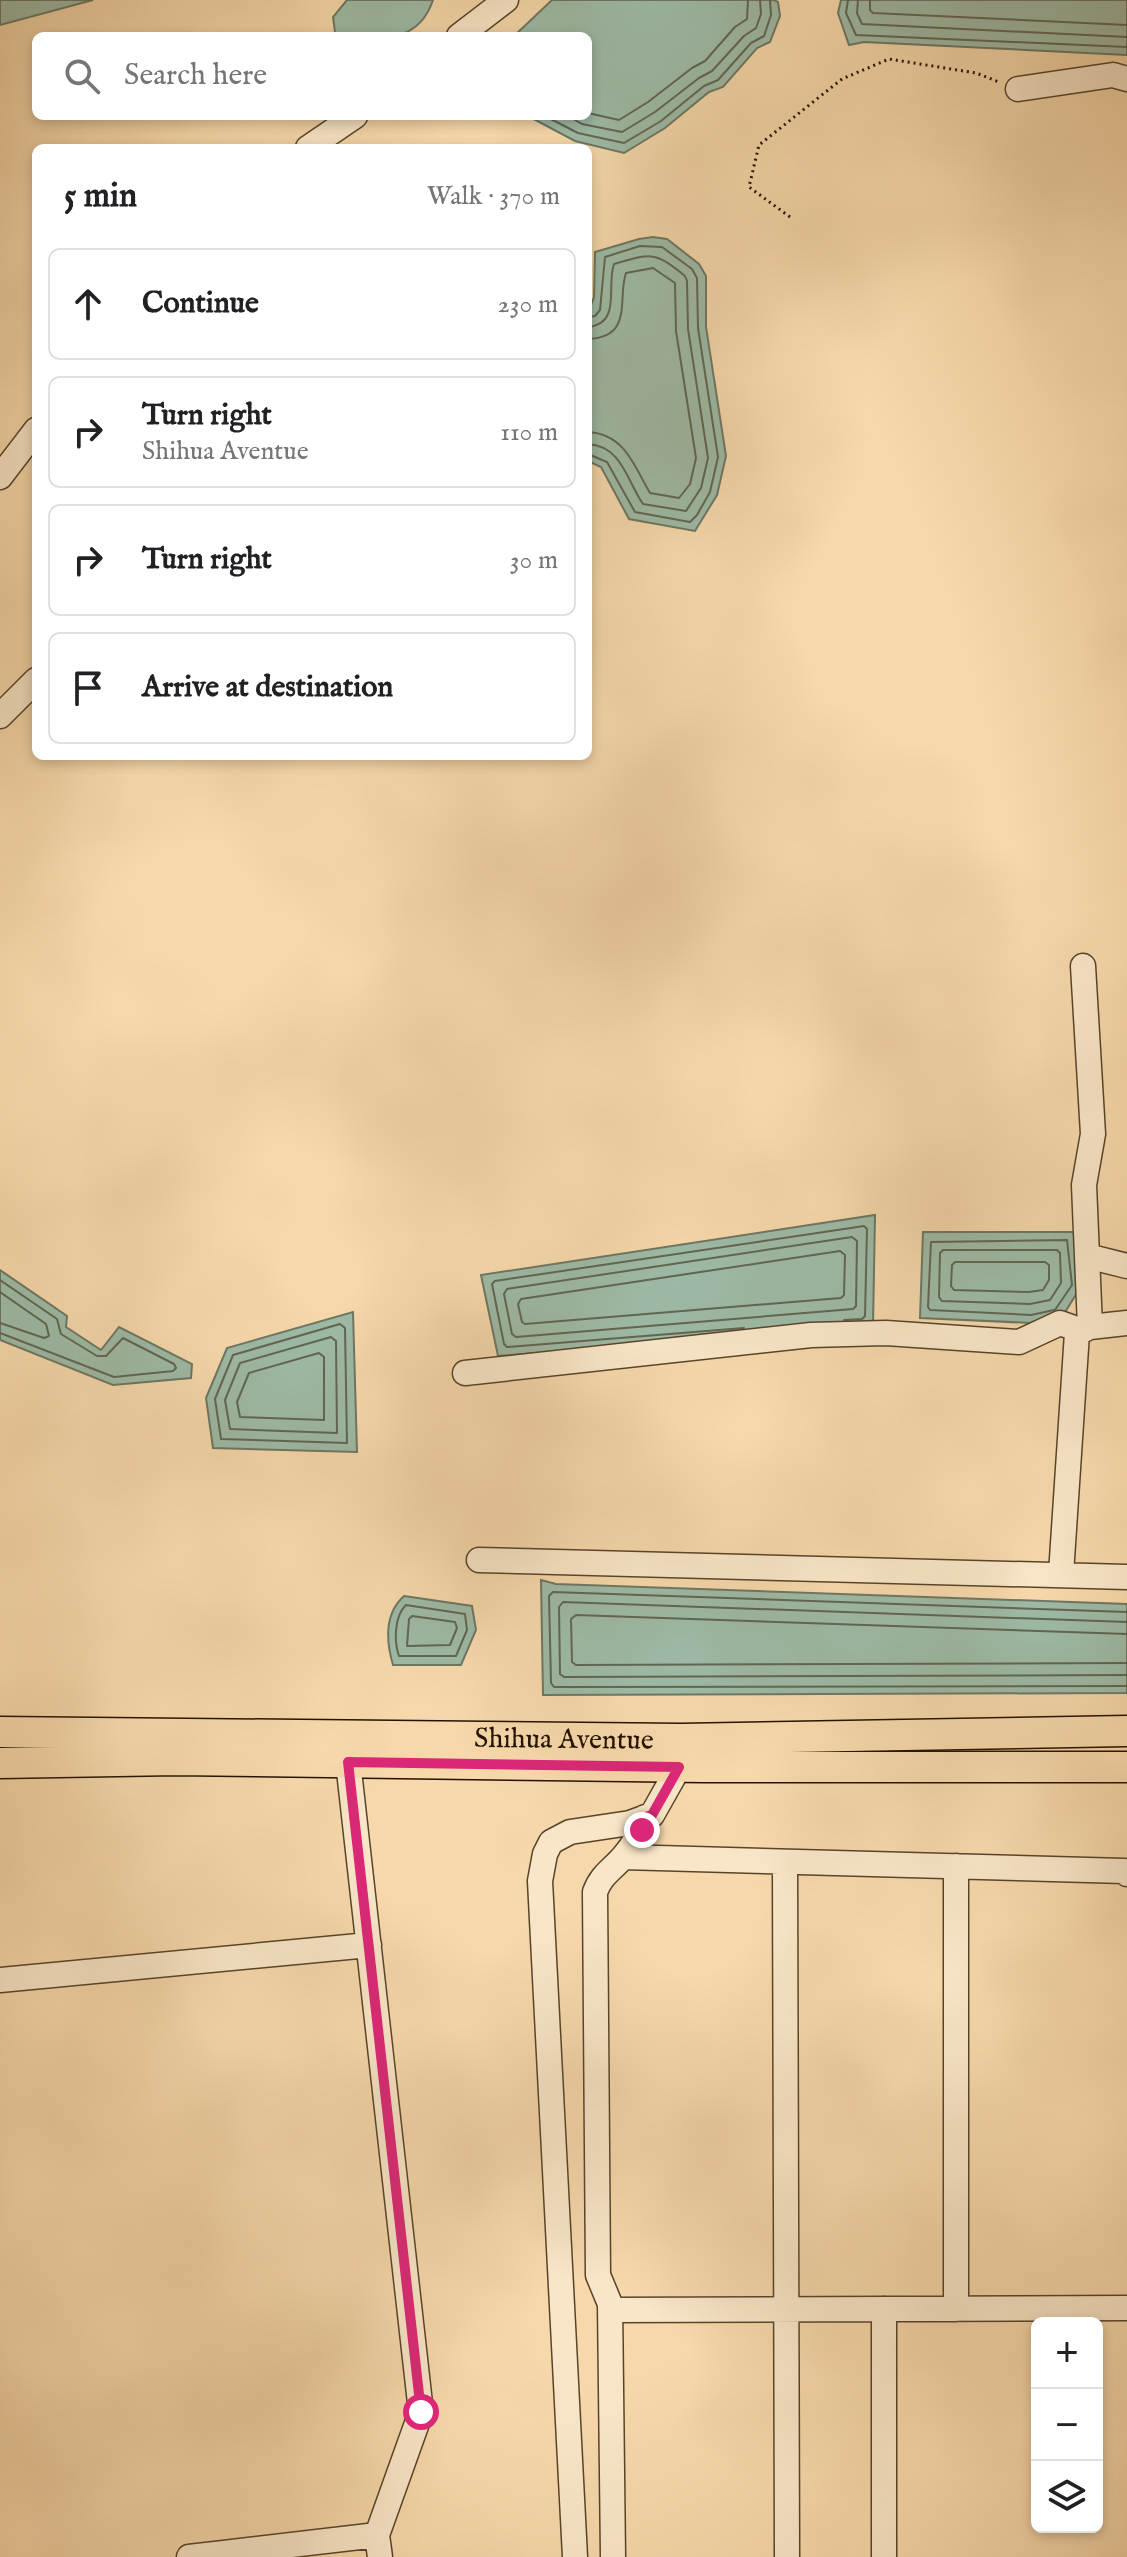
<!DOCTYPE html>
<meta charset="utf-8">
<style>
:root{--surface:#fff;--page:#f2f2f2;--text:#202124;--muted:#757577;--line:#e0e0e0}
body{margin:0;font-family:"IM FELL English",serif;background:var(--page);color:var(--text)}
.controls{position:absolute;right:24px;bottom:24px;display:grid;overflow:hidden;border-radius:12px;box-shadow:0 4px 12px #0003}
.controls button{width:72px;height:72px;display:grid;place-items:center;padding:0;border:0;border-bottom:2px solid var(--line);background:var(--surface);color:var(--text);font:40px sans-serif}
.stop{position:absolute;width:24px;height:24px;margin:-18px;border:6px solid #db2777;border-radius:50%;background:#fff}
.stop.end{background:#db2777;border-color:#fff;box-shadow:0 2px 8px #0008}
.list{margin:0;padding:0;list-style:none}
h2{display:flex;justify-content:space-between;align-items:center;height:104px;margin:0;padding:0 32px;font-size:34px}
h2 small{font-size:26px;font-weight:400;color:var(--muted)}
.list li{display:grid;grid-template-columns:52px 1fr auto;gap:24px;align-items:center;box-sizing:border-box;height:112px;margin:0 16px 16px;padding:0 16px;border:2px solid var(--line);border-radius:12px}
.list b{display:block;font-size:30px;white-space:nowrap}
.list p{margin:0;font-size:26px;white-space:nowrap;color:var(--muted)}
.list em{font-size:26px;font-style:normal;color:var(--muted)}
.icon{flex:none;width:44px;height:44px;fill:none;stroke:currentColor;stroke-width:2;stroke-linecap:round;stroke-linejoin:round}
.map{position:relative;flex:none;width:1127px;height:2557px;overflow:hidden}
.search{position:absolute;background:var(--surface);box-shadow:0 4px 12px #0003;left:32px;top:32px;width:560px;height:88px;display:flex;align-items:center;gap:20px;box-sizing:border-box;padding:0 28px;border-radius:12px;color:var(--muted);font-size:30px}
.panel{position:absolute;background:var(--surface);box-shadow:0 4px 12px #0003;left:32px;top:144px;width:560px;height:616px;border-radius:12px}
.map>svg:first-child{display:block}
.water{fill:#9dbaa6;stroke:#6d7764;stroke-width:2}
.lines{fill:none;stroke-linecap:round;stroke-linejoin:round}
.shore{stroke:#606653;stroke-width:2}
.minor-casing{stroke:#58442a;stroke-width:27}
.major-casing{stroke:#241200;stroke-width:33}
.path{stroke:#241200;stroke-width:3;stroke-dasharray:2 4;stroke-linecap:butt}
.minor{stroke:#f9e6c8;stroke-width:24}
.major{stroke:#f6d8aa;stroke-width:30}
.route{stroke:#db2777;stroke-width:10}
.labels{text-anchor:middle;stroke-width:6;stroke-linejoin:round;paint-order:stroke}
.street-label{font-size:28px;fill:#241200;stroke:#f9e6c8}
</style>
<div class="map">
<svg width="1127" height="2557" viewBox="0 0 1127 2557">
<rect width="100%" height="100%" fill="#f6d8aa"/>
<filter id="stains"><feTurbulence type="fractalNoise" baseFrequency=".0025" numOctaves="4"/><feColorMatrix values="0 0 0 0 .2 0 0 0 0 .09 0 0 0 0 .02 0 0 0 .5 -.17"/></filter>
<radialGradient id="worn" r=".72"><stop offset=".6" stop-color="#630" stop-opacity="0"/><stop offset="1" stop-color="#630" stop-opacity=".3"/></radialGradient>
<path class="water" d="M0,0h93l-93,25z
M347,0h86c-16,47 -54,36 -95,36l-3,-4 -2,-15z
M552,0h222l4,2 2,14 -10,26 -13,6 -34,39 -14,5 -44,36 -41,25 -49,-12 -47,-25h60v-80h-74z
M841,0h286v55l-263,-13 -15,3 -11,-32z
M653,237l14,2 32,25 7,12v51l20,129 -9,39 -22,36 -66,-12 -28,-52 -13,-6v-148l6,-16 1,-45 44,-13z
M875,1215l-2,111 -375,30 -17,-81z
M923,1232h154l3,56 -18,29 -30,6 -112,-5z
M0,1270l67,46 -1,11 35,23 18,-23 73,37 -1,14 -78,7 -113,-45z
M353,1312l4,140 -144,-4 -7,-50 21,-50z
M541,1580l15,4 571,20v89l-584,2z
M404,1596l68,10 4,24 -15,35h-68c-7,-24 -9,-51 11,-69z"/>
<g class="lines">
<path class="shore" d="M848,0l-2,13 10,22 271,12
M858,0l-1,13 5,11 265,13
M870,0v10l3,3 254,12
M588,113l31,7 29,-18 44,-34 13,-7 30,-34 12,-8 1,-19
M545,116l33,17 46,10 37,-22 43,-35 14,-6 33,-37 13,-7 7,-21 -1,-15
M568,116l14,8 40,8 33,-20 44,-34 13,-7 32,-35 12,-8 5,-14 -1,-14
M588,317l7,-1 5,-6 5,-53 35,-11 22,1 30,22 5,9 1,50 20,129 -8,35 -13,23 -7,7 -55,-10 -28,-50 -19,-8
M588,327c34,-3 18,-42 26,-63 38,-11 40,-13 71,12l2,5 1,48 20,129 -7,30 -15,23 -43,-7c-16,-23 -21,-58 -55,-60
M588,339c46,-2 29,-40 38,-66l27,-5 22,15 1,48 20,127 -6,26 -11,14 -29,-5c-16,-27 -25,-59 -62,-61
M852,1237l5,4 -1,65 -3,3 -337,28 -4,-3 -8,-40 3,-5z
M943,1250h114l3,3 1,30 -11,17 -20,4 -88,-3 -3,-4 1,-44z
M840,1251l5,4 -1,40 -3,3 -316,26 -3,-2 -4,-18 3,-5z
M955,1262h90l4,3v15l-6,10 -14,2 -75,-2 -3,-4 1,-21z
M0,1280l57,39 4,15 36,22h9l17,-18 51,26 2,4 -3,3 -59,6 -114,-44
M0,1292l46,32 3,12 -5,2 -44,-15
M1054,1310l-23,5 -101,-5 -2,-3 3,-65 136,-2 5,45 -17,25
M340,1324l5,4 2,115 -126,-4 -6,-40 18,-44z
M744,1328l-237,19 -3,-3 -12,-60 3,-3 369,-55 3,3 -2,87 -3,3 -18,1
M331,1337l5,4 1,92 -107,-4 -5,-29 15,-37z
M319,1353l5,4v63l-84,-3 -3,-15 12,-29z
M406,1605l59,9 2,16 -11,26h-57c-5,-14 -5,-40 7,-51z
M1127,1612l-574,-20 -4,4 2,87 3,4 573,-1
M412,1616l43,6 2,6 -7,17 -43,1 2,-27z
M1127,1622l-564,-20 -4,5 1,67 4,3 563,-2
M1127,1634l-551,-19 -5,4 1,43 4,3 551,-2"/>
<g class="minor-casing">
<path id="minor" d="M459,36l47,-36
M1018,89l95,-14 14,4
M308,148l47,-32
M0,477l36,-47
M0,716l36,-36
M1083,966l10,168 -9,51 6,142
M1087,1256l40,10
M465,1373l346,-38 75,-2 133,9 41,-19 14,5 3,5
M479,1560l648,17
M1061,1574l16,-241 13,-6 37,-4
M348,1762l73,650 -44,123 3,22
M623,1857l501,14 3,3
M785,1862l2,695
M0,1980l369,-35
M884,2309v248
M956,2309v-443
M611,2310l516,-2
M189,2557l188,-22
M575,2557l-35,-676 5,-27 6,-12 19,-10 60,-9 22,-8 27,-48 1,-14
M613,2557l-3,-253 -12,-29 -3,-383c6,-17 17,-22 28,-35 10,-11 18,-26 22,-40"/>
</g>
<g class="major-casing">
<g id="major">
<path id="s1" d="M0,1732l681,7 446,-8"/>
<path d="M0,1763l176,-3 528,7h423"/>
</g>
</g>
<path class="path" d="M790,217l-41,-30 10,-42 83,-66 47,-20 87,14 23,9"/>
<use href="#minor" class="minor"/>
<use href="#major" class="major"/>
</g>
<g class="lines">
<path class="route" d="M421,2412l-73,-650 331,5 -27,48 -7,2 -3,13"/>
</g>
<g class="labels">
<g class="street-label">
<text dy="10" stroke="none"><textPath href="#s1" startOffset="564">Shihua Aventue</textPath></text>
</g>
</g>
<rect width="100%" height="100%" filter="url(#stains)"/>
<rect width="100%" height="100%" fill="url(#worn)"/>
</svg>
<div class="controls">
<button>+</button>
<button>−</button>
<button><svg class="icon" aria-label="layers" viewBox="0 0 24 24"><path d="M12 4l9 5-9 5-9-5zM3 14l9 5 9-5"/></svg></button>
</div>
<div class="stop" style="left:421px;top:2412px"></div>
<div class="stop end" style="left:642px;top:1830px"></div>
<div class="search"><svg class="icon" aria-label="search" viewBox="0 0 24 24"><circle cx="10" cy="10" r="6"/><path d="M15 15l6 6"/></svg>Search here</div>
<section class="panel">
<h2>5 min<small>Walk · 370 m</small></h2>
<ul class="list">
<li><svg class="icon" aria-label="ahead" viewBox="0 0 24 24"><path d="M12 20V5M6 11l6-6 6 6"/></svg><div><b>Continue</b></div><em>230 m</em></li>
<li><svg class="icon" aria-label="right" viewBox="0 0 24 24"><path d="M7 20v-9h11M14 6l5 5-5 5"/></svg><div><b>Turn right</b><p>Shihua Aventue</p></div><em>110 m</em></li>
<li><svg class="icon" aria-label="right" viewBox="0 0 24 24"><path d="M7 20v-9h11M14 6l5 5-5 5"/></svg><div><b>Turn right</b></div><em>30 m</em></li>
<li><svg class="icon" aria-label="arrive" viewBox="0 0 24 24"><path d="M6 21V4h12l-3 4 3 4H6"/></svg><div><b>Arrive at destination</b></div></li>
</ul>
</section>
</div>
